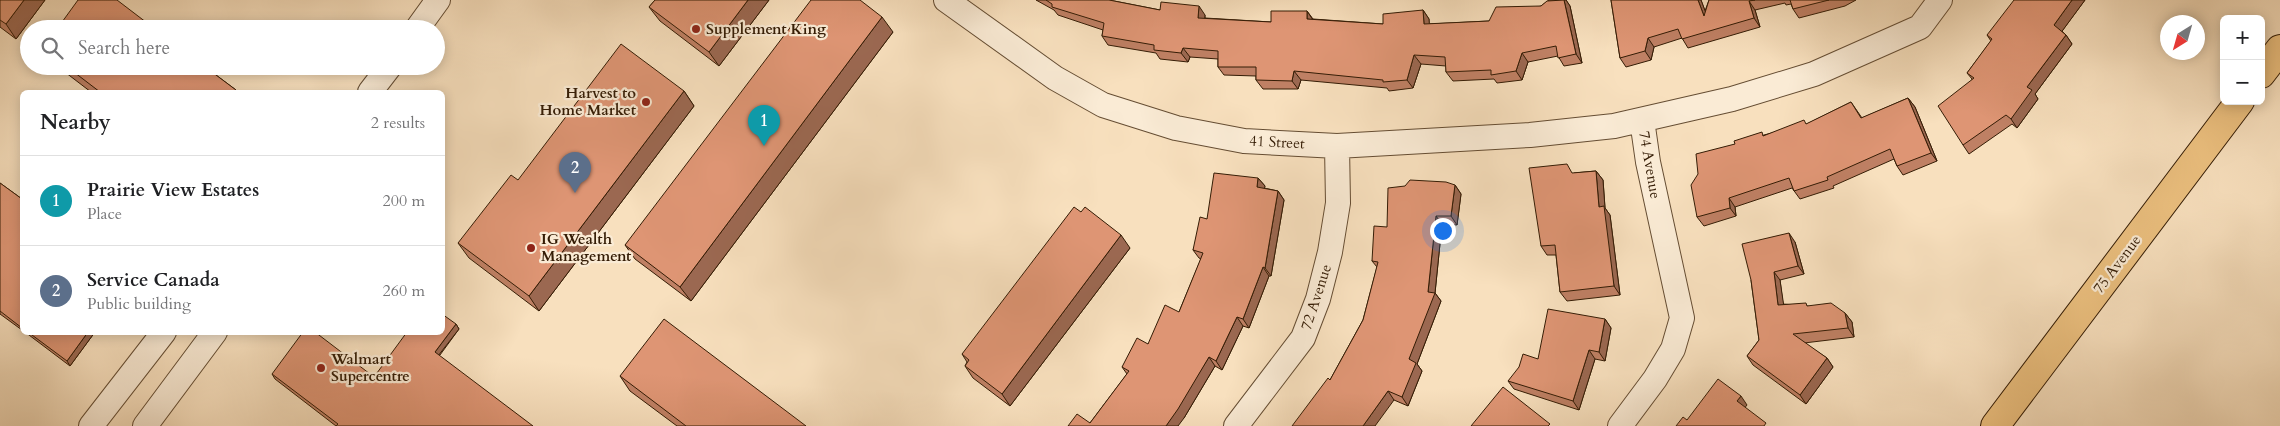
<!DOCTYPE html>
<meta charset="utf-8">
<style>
:root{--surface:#fff;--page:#f6f6f6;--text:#202124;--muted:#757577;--line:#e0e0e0;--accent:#8f2418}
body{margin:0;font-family:Cardo,serif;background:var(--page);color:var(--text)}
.controls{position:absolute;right:15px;top:15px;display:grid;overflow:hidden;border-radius:8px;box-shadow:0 2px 12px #0003}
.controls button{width:45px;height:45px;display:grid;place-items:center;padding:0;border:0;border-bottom:1px solid var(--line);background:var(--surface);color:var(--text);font:25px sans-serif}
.compass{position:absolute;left:2160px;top:15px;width:45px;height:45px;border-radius:50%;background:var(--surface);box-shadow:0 2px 12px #0003;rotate:217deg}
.you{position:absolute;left:1442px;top:230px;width:18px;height:18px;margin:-12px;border:4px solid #fff;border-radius:50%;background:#1a73e8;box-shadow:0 0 0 8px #1a73e833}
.badge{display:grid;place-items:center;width:32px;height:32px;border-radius:50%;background:var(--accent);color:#fff;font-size:16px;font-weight:700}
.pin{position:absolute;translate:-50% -41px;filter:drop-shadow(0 1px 2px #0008)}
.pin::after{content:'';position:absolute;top:26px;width:18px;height:15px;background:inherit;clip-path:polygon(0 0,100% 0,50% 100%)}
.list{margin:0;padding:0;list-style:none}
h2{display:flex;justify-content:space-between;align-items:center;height:65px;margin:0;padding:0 20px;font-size:21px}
h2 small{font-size:16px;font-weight:400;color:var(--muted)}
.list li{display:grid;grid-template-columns:32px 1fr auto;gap:15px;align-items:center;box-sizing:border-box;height:90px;padding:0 20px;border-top:1px solid var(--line)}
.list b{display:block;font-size:19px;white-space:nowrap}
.list p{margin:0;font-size:16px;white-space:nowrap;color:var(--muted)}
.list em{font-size:16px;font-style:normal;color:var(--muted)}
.icon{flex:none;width:28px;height:28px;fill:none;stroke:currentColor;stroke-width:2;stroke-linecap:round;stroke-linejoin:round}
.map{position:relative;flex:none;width:2280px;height:426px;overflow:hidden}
.search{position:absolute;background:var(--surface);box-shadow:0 2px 12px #0003;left:20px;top:20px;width:425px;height:55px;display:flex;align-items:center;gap:12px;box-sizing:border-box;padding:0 18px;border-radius:28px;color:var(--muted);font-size:19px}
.panel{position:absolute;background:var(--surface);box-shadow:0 2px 12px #0003;left:20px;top:90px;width:425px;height:245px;border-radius:8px}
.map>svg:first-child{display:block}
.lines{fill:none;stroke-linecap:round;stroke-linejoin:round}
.minor-casing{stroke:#654d33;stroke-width:26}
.major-casing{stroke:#341c05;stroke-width:30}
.minor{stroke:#faebd5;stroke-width:24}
.major{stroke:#ecc07f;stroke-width:28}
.wall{fill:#bf8064;stroke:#341c05}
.shaded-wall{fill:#9b6851;stroke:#341c05}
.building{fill:#de9574;stroke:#341c05}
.poi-dot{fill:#8f2418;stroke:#faebd5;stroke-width:2}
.labels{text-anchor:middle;stroke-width:4.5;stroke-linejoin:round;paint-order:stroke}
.poi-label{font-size:15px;font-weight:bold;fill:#341c05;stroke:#faebd5;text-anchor:start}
.street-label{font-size:15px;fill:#341c05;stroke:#faebd5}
</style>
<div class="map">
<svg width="2280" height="426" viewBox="0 0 2280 426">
<rect width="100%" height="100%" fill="#f8e0be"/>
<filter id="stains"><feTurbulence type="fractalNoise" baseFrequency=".004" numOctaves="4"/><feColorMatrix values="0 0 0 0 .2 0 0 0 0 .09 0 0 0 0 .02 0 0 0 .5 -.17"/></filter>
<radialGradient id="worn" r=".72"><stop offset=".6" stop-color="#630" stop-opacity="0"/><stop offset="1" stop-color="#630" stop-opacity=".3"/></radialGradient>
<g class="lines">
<g class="minor-casing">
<path id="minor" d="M946,0l109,78 48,27 73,23 68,13 93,5 193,-11 84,-9 118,-27 82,-25 106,-47 20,-27
M417,29l21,-29
M370,92l20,-26
M91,426l73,-94
M145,426l70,-94
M1236,426l67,-88 15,-39 12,-47 8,-49 -1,-57
M1620,426l35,-47 18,-30 9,-31 -34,-156 -6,-42"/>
</g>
<g class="major-casing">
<path id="major" d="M2261,74l19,-25
M1995,426l245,-325"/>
</g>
<use href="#minor" class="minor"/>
<use href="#major" class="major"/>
</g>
<path class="wall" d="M0,0h45l-29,39 -16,-12z
M655,0h114l-50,66 -59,-45 -11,-14z
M1036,0h73l51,10 45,5v3l66,4 36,-11 6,8 70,5 40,-14 6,9v5l60,-3 52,-15 8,-6h17l4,6 12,57 -18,3 -6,-10 -30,6 -6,18 -25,3 -3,-4 -41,2 -7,-9v-6l-25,-2 -8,24 -24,3 -2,-3 -86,-8 -3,9h-35l-7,-9v-4l-32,-1 -6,-8v-8l-28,-2 -2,5 -28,-3 -4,-6 -48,-8 -6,-9 1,-6 -45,-15 -4,-5z
M1611,0h90l4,11 4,-11h147l-11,6 -46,12 -6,-9 -2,-5 -5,1 -1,-2 -30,7 5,17 -72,21 -6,-10 -28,9 -3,13 -25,7 -6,-9z
M2085,0l-23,31 4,4 6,9 -37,50 3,5 -21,29 -5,-4 -43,30 -6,-9 9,-66 -5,-6 24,-32 -4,-6z
M893,32l-202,269 -56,-42 -10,-14z
M57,66h147l32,24 2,2h-147z
M684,91l10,15 -155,205 -70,-53 -11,-15z
M1908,98l7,9 22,54 -34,14 -6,-9 -3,-7 -61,27 1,2 -34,11 -8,-11 -57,19 1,9 -32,10 -7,-9 38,-73 29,-9 43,-11 44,-22 11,16z
M1596,171l7,9 2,28 5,7 10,80 -53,6 -7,-9 -4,-37h-9l-6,-9 33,-73z
M1258,178l7,8 -1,2 14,3 6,9 -13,76h-2l-20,52 -6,-2 -21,44 -7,-4 -31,52 -94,5 37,-49 -5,-7 26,-23 31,-32 22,-53 -2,-1 -6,-8 14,-31z
M0,183l22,16v131l-22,-16z
M1455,185l6,9 -4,31 -15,-1 -7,69 6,8 -24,63 5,7 -14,35 -14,-6 -64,-20 33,-60 14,-53 -5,-6 15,-34z
M1795,242l9,32 -24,6 3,24 24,2 38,7 7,9 2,15 -50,6 23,15 6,9 -27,37 -53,-39 -6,-9 12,-16 -8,-60z
M1130,248l-120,158 -37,-28 -8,-12 2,-4 -5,-8z
M1605,319l6,9 -6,33 -10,-2 -16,51 -65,-21 -6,-8 30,-22z
M456,324l3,5 -19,26 -104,71 -61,-47 -3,-5 102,3z
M25,332h70l-25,34z
M620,376l186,50h-129l-47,-35z"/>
<path class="shaded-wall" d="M24,0h21l-29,39 -10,-15z
M748,0h21l-50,66 -10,-14z
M1564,0h2l4,6 12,57 -6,-9z
M1698,0h3l9,24 -6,-8z
M2072,0h13l-25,34 -6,-9z
M1749,1l6,9 5,17 -6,-9z
M1199,6l6,9 -1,12 -6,-9z
M1423,10l6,9 1,14 -6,-9z
M1307,11l6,9 -6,-1z
M882,17l11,15 -202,269 -11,-14z
M2066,35l6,9 -37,50 3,5 -21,29 -6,-9 16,-32z
M1648,38l6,9 -3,13 -6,-9z
M1183,48l7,9 -2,5 -7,-9z
M1522,53l6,9 -6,18 -6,-9z
M1414,55l7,9 -8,24 -6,-8z
M1294,71l7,9 -3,9 -6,-8z
M684,91l10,15 -155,205 -10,-15z
M1908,98l7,9 22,54 -6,-8z
M1596,171l7,9 2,28 5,7 10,80 -6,-9 -15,-79z
M1258,178l7,8 -2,10 -6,-9z
M1455,185l6,9 -4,31 -6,-9z
M1278,191l6,9 -13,76 -6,-8z
M1729,198l6,9 1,9 -6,-8z
M1436,216l6,8 -7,69 6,8 -24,63 5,7 -14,35 -6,-9 7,-38 19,-67z
M1789,233l6,9 9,32 -6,-8z
M1121,235l9,13 -120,158 -8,-12z
M1263,267l6,9 -20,52 -6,-9z
M1774,272l6,8 5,34 -7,-9z
M1845,313l7,9 2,15 -6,-9z
M1237,317l6,9 -21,44 -6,-9z
M1605,319l6,9 -6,33 -6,-9z
M456,324l3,5 -21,27 -3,-4z
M88,332h7l-25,34 -3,-5z
M1589,350l6,9 -16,51 -6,-9z
M1209,357l6,9 -31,52 -6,8h-12z
M1827,358l6,9 -27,37 -6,-9z
M1388,391l6,9 -19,26h-12z
M1741,396l6,9 -4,5 -6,-9z"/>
<path class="building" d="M0,0h24l-18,24 -6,-4z
M78,0h39l38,29h-98z
M655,0h93l-39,52 -60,-45z
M811,0h49l22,17 -202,270 -55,-42z
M1046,0h63l51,10 1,-8 38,4 -1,12 73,4v-11h36v8l76,5v-10l40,-4 1,14 65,-3 7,-14 45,-1 6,-5 17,-1 12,54 -18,4 -2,-12 -34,7 -6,18 -25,4v-5l-45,2 -1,-15 -31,-2 -7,25 -24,2v-2l-89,-9 -2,10 -36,-1v-13h-38v-16l-35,-3 -2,5 -27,-3v-5l-52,-9 2,-13 -52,-16v-3z
M1611,0h87l6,16 5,-16h46l-6,1 5,17 -72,21 -4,-10 -30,9 -3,13 -25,7z
M1790,0h39l-36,9z
M2014,0h58l-18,25 12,10 -39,52 5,3 -21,29 -5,-4 -43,30 -25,-39 36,-28 -7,-5 25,-34 -5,-4z
M621,44l63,47 -155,205 -71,-53 53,-68 7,5z
M66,66h138l32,24 -2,2h-134z
M1908,98l23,55 -34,13 -7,-17 -63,28 1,3 -34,11 -5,-13 -60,20 1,10 -33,9 -6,-32 7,-11 -2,-20 39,-10 -1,-3 28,-9 1,4 41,-16 2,4 45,-22 10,16z
M1567,164l5,9 24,-2 3,36 5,-1 10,80 -54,6 -5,-47 -14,1 -12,-78z
M1214,173l44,5 -1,9 21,4 -13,77 -2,-1 -20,52 -6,-2 -21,44 -7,-4 -31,52 -12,17h-98l9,-12 13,9 39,-52 -7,-4 15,-29 11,6 17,-39 14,7 24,-59 -10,-3 7,-33 7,2z
M1410,180l36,2 9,3 -4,31h-15l-8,76 7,1 -26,66 7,4 -14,34 -14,-6 -25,35h-71l36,-48 2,2 33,-60 15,-58 -6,-1 2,-35 13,1 1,-39 17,-2z
M0,183l22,16v129l-22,-17z
M1074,207l7,5 4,-5 36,28 -119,159 -37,-28 4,-6 -7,-6z
M1789,233l9,33 -24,6 4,33 28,-2 1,3 24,-3 14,10 3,15 -55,6 34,24 -27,37 -53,-39 12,-16 -8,-60 -9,-36z
M1548,309l57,10 -6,33 -10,-2 -16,51 -65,-20 11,-14 4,-13 15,5z
M442,314l14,10 -21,28 98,74h-197l2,-2 -66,-50 31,-42h12l59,45 33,-45h35z
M664,319l142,107h-120l-66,-50z
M28,332h60l-21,29z
M1718,379l23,17 -4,5 29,22 -2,3h-88l7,-9 4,3z
M1503,387l47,37 -2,2h-77z"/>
<g class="poi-dot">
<circle cx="696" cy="29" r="5"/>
<circle cx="646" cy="102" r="5"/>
<circle cx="531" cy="248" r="5"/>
<circle cx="321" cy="368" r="5"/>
</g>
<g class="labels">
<g class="poi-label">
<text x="706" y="34">Supplement King</text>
<text x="636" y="98" text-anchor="end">Harvest to<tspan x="636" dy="17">Home Market</tspan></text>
<text x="541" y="244">IG Wealth<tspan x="541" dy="17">Management</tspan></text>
<text x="331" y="364">Walmart<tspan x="331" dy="17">Supercentre</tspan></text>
</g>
<g class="street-label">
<text transform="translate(1277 142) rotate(3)" y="5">41 Street</text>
<text transform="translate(1650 165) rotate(80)" y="5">74 Avenue</text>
<text transform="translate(2117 264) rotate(-53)" y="5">75 Avenue</text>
<text transform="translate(1316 297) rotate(-72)" y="5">72 Avenue</text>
</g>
</g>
<rect width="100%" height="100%" filter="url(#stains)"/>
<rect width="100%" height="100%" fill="url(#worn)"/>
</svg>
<div class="controls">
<button>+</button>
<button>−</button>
</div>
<svg class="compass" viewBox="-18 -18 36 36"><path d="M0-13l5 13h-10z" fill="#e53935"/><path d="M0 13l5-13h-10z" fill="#757577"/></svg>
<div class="you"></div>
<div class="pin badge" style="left:764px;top:146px;background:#0f9aa8">1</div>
<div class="pin badge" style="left:575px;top:193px;background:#5c6f8a">2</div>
<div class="search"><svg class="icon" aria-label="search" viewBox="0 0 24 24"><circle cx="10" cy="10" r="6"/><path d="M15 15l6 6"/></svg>Search here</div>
<section class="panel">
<h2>Nearby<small>2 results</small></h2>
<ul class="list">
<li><span class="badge" style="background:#0f9aa8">1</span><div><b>Prairie View Estates</b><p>Place</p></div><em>200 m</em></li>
<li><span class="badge" style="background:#5c6f8a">2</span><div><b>Service Canada</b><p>Public building</p></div><em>260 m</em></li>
</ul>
</section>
</div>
